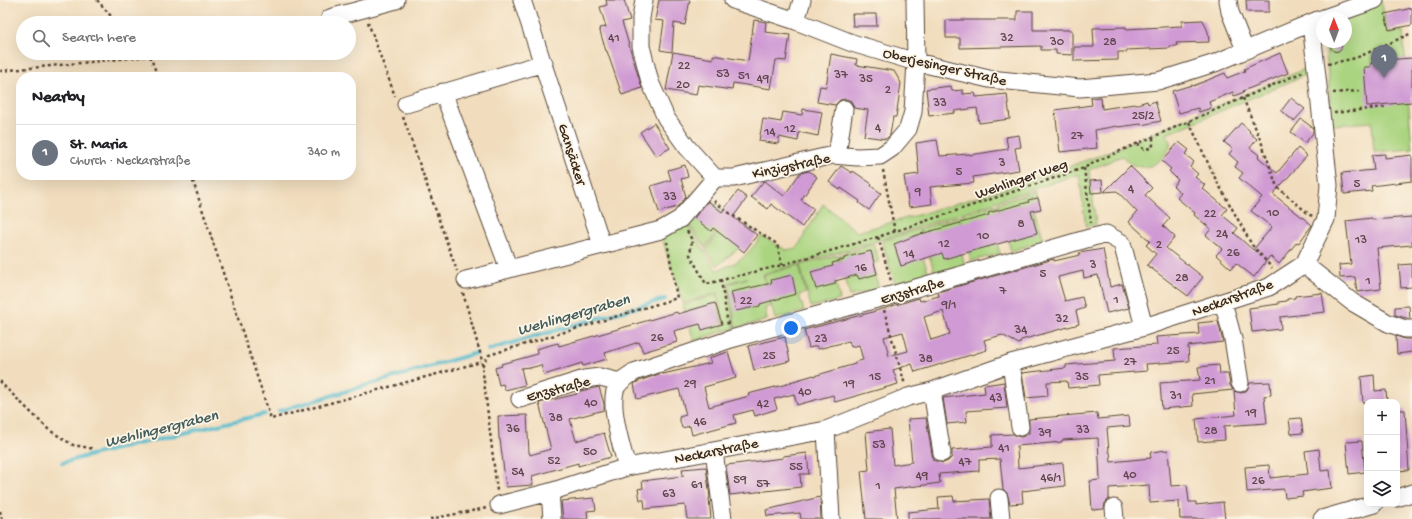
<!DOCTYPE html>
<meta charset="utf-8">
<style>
:root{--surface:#fff;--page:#f2f2f2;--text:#202124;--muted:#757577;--line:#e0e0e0;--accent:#1f6fb2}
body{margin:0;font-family:"Gochi Hand",sans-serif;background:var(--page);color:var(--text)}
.controls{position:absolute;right:12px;bottom:12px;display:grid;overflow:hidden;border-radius:8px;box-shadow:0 4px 16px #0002}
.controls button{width:36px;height:36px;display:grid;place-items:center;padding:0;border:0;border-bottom:1px solid var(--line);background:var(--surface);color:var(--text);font:20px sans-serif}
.compass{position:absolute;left:1316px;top:12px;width:36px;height:36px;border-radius:50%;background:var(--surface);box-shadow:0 4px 16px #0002;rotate:359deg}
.you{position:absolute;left:791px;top:328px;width:14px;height:14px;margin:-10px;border:3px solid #fff;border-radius:50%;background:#1a73e8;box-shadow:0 0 0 6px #1a73e833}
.badge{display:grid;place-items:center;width:26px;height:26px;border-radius:50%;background:var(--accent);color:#fff;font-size:13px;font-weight:700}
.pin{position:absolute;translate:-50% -33px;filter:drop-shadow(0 1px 2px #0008)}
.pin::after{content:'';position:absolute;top:21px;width:14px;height:12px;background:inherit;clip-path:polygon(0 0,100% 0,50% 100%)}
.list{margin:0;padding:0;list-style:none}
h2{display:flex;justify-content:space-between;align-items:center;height:52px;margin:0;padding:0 16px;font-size:17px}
h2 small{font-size:13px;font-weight:400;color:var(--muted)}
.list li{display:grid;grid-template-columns:26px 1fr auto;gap:12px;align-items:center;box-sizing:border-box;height:56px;padding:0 16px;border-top:1px solid var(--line)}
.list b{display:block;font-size:15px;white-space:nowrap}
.list p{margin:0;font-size:13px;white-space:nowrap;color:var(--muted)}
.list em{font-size:13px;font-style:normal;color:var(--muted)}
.icon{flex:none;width:22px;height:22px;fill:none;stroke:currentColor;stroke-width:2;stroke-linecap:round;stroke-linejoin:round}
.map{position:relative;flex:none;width:1412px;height:519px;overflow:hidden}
.search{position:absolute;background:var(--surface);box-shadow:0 4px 16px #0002;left:16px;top:16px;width:340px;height:44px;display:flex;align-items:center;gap:10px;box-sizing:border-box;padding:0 14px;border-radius:22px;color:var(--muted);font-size:15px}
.panel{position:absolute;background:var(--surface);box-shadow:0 4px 16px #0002;left:16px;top:72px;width:340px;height:108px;border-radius:16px}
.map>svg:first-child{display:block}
.green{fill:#aad480;stroke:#727f4f}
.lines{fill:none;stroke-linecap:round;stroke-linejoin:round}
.stream{stroke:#4eb8cb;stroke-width:4}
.building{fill:#d09bd4;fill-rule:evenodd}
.minor-casing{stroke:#564536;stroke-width:19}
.path{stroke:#564536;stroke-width:2.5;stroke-dasharray:3 3;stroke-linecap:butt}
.minor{stroke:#fff;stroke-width:17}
.labels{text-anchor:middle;stroke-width:3.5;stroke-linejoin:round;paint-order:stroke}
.number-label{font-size:13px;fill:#60464c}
.street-label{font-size:15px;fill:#3b2a1e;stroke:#fcf5e5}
.water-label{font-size:16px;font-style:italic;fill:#425c5b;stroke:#fcf5e5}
</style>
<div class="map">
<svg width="1412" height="519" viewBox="0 0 1412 519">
<rect width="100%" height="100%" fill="#fcf5e5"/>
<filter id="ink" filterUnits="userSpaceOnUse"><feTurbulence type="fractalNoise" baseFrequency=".025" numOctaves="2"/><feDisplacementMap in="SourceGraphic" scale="8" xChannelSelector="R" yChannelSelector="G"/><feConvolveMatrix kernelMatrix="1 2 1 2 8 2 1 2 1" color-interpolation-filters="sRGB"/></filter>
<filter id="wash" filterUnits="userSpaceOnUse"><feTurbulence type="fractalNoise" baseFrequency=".012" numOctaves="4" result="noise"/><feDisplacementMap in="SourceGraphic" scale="16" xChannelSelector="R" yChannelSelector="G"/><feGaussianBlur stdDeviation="0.9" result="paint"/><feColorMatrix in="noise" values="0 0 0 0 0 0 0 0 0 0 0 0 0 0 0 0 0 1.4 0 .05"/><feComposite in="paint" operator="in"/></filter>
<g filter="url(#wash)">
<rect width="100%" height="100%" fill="#f1ddbd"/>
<path class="green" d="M1381,0l7,32 15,-1 9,118 -38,3 -2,-30 -39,3 -8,-83h21v-24z
M1305,69v6l-138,59c1,4 4,9 3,12 -1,4 -4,8 -7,11 -13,14 -29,13 -41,-1l-33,14 7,54 -10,3 -7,-53 -202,67 -114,33 8,32 -6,2 2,12 -31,8 -8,-44 19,-6 -20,5 8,46 -10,2 -7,-38 -35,10 -22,-68 24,-15 31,50c26,-7 30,-15 46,-34l24,14 11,-2 26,-44 34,28c81,-22 162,-47 241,-76z
M1035,191l5,17 -6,2 9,31 -32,10 -14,-47z
M706,197l23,18 -24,33 -19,-29z
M995,204l5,17 -8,3 8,30 -29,7 -12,-45z
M730,216l27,17 -40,33 -11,-16z
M959,216l3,14 -7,2 10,33 -30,8 -15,-44z
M919,229l5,15 -5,3 10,27 -34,10 -13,-43z
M874,244l5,18 -7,2 7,25 -29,7 -11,-41z
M837,255l5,17 -8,3 6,25 -29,7 -11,-42z
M799,265l7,28 -7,2 5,16 -29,8 -11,-44z
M717,294l6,37 -29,10 -11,-36z"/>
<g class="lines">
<path class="stream" d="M488,350l177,-51
M279,411l197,-58
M62,463l33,-9 170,-40"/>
</g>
<g id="blocks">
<path class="building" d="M606,0h18l6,20 -8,2 20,66 -20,7 -15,-44h-1l-7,-23 7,-1 -6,-20 7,-2z
M659,0h31l-5,25 -11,-2 -2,29 -12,-2 4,-29 -9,-1z
M1246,0h23v12h-22z
M1412,8v17l-23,5 -4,-16z
M1017,11h16v19h39v25l-16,-1v-4h-15v-4l-81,2v-10h-14v-18h71z
M852,14h24l1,12h-24z
M754,20l12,2 -1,10 25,3 -4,26 -10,-1 -5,29 -38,-6 -1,7 -34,-5 -2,10 -30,-5 7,-38 40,7v-4l35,6z
M1203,20l5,12 1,10 -33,1 1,3h-7v2l-43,2v2h-9v8l-44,1v-14h20l-1,-19 33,-1v2l56,-3v-5z
M1330.5 46a5.5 5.5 0 1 1 11 0a5.5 5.5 0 1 1-11 0Z
M1280,53l8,20 -45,18 1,1 -10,4 -1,-4 -24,10 2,6 -12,4 -1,-4 -19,5 -7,-22 20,-6 1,1 32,-13 2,5 18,-7 -1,-2z
M831,54l26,5 -1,6 38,6 7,12 -5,34h-3l-3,18 -4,4 -22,-3 4,-26 -14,-2 -3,-7 -5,-2 -6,1 -5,5 -18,-3 3,-16 6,1z
M1412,58v44l-45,4 -3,-39h6l1,-4 14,-3z
M951,86l1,5 11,-1v4l12,-1 1,4 31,-3 3,25 -31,4 -2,-15 -23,3 1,2 -26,3 -3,-27z
M1101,97l1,12 32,-5 1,1 12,-4 1,3 7,-3 6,20 -20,4v-1l-23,3 -1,-1 -22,4 2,18 -37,4 -5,-42 37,-5 -1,-7z
M1291,98l14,11 -11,12 -13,-10z
M803,109l19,3 -4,24 -19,-4 -1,9 -19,-4 -1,7 -19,-3 4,-22 18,3 2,-10 19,3z
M1301,119l12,9v5l-8,10 -14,-11z
M654,123l16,25 -14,8 -16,-24z
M1241,123l9,8 -1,1 8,7 -7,9 9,7 -1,2 19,16 21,-25 9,8 -34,38 39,31 -13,18 -2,-1 -18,22 -9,-8 -16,21 -18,-14 -5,6 -15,-14 6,-6 -16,-14 5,-6 -17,-14 1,-2 -18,-15 4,-5 -8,-7 5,-6 -9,-9 2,-2 -9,-8 17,-19 10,8 -4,4 9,8 -4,5 8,7 -3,3 10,8 -3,3 25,21 -5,6 16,13 -4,5 19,17 19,-23 -21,-16 11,-14 -23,-19 4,-5 -8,-6 3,-5 -9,-8 4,-5 -9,-7z
M1019,135l2,12 -6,1 4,22 -46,7 1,6 -44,4 2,17 -23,3 -5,-31 15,-2 -3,-31 21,-3 3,16 30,-2v1l38,-6 -2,-12z
M1385,154v4l27,-3v26l-41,5 1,5 -28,3 -2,-21 32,-3 -2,-15z
M685,165l3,12 -7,2 5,18 -9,10 -18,5 -8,-26 20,-6 -3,-10z
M841,166l11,7 1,-2 19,13 -1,2 10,7 -12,17 -10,-7 1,-2 -19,-13 -1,2 -11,-8z
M1130,166l22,22 -7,7 25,23 -7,8 12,11 -9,11 37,29 -15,19 -41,-31 9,-11 -10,-9 4,-4 -21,-19 8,-10 -20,-21 -13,1z
M809,171l8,6 -16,23 13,9 -12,18 -31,-23 -3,5 -17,-12 12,-15 2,-1 19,15 16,-23z
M1102,180l1,12 -12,1 -1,-12z
M738,191l9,7 -14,19 24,18 -13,17 -31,-24 -2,3 -17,-13 14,-17 14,11z
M1038,198l3,11 -10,2 6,22 -93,26 -2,-6 -41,13 -7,-22 23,-9 72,-20 -1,-2 41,-11 -1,-2z
M1412,217v28l-35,3 4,41 -24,3 -2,-15 -15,1 -1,-13 12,-1 -5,-43 26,-3v2z
M1103,249l7,38 12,-3 7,24 -22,5 -9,-38 -14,3 -1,-7 -25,6 7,24 17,-4 3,11 -9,3 3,13 -58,16 -2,4 -17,-9 -18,5 3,10 -72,22 -3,-8 -19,6 5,14 -63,18 -2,-7 -36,10 -3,-11 -20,5 3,10 -22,7 -2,-6 -19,5 2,8 -44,12 -2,-9 -8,2 -3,-11 7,-2 -7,-26 -42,10 -3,-15 5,-3 23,-8 1,1 48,-11 -2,-5 19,-6 8,26 -32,9 5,20 40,-11 -1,-2 43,-11 -1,-1 24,-7v1l41,-12v-2l8,-2 -4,-15 -8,2 -2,-6 -31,8 -1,-3 -8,2 -5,-18 65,-17 50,-15 1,3 19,-5 -1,-4 91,-26 25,-7v2l26,-6 -1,-2zM943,311l7,23 -19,6 -7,-23zM903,332l5,19 -19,5 -5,-19z
M871,251l6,23 -18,5 -2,-4 -22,6v3l-19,5 -5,-17 22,-6 -1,-3 12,-3v-2z
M1412,264v23l-11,1 -2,-23z
M792,275l4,19 -36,10v2l-24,5 -5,-19 41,-9 -1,-3z
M1322,293l3,19 -45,5 1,12 -29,3 -3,-24 30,-4 -1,-2 9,-1v-2l8,-1v-2z
M715,303l7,21 -20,6 -2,-6 -26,7 3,11 -34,10 -4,-10 -34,11 2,6 -24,7 -1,-3 -38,12 -3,-10 -11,3v-1l-9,1 4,17 -20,5 -2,-6 -4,1 -4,-17 7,-2 -1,-2 37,-10 -2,-5 22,-6 1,3 118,-34 1,2z
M1409,306l1,13 -15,-4v-8z
M1218,321l5,21 -35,4 1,15 -43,3 1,7 -49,4 1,10 -31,3 -1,-7 -20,1 1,14 -22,2 -4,-25 44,-5v-3l49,-4 -1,-13 43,-3 -1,-8 43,-3 -1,-11z
M1396,336l9,3h7v13l-15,2z
M785,337l5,24 -36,9 -6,-24z
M1219,365l1,9h8l2,11 3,5 -41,4 1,12 -31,3 -2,-26 40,-3 -2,-13z
M1374,375l1,16 11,-1 1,12 -24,1 -2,-26z
M1004,382l3,26 -41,3 1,11 -20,2 -4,-26 42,-5 -1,-8z
M1270,382l1,13 -7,1 3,27 -43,3 1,14 -27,2 -2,-23 40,-4 -2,-24 3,1 5,1 5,-3 3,-7z
M599,387l5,17v6l-34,9 6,22 28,-8 7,24 -33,9v-3l-46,13 1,9 -27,2 -6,-48h-1l-1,-23 29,-1 2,38h1v2l21,-6 -12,-46 38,-9 -1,-2z
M1397,410h8l4,60 -12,1z
M1097,413l1,6 31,-3 1,10 -23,2 2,24h1l1,10 40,-4 -1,-6 18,-2 3,36 16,-1 2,17h7v3l27,-3 2,17h-45l-1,-18 -29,2 -1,-18 -40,3v11l-4,4 -1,6 -12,1 -2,-29 10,-1 -2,-42 -36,2v2l-45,4 1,22 45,-5 2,23 -43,5 1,12 -13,1 -3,-11 -4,-4 -3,-30 -21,1v11l-40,3 1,9 -46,6 3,30h-31l-5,-48 8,-1 -3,-38 24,-3 3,36 19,-3 -4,-43 18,-1 7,42 10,3 5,-2 4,-4v-7l40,-3v-12l21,-1 4,2 4,1 5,-2 3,-2v-14z
M1301,418l2,15 -12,1 -2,-15z
M1362,441l3,31 -16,2 -3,-32z
M1319,449l2,22 9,-1 2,18 -30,4 1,4 -18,2 -1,-9 -37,3 -2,-25 24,-2 1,13 38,-4 -3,-23z
M807,453l2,21h-9l1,13 -71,8 -4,-29 1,-1 56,-7v-2z
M706,467l4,31h-1l2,21h-24l-2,-14 -40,4 -1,-9h-4l-2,-11 5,-1 -1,-7 41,-5 -1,-7z
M953,496l1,5 35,-2 2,20h-83v-7l31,-3 -1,-12z
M820,497l1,22h-20l-1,-6 -33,3 -1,-6z
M594,498l2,12 -9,1 1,8h-25l-2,-18z"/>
</g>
</g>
<g filter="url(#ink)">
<use href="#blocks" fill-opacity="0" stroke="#564536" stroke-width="1"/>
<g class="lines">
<g class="minor-casing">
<path id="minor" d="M522,0l80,245
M644,0l-3,18v28l9,36 16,36 21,29 28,31h19l99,-23 24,2 23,-1 12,-8 16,-19 5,-17 3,-50 -1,-62
M733,0l63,21 56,22 64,19 73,17 91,9 78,-7 57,-18 105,-44
M1228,0l2,12 15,38
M330,18l66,-18
M1324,18l51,-18
M796,21l6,-21
M443,92l66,177
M406,104l138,-41
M837,155l7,-46
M1304,264l48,38 36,21 17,6h7
M466,280l195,-50 19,-11 35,-41
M1223,302l10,37 7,44
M1011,363l9,64
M932,391l10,62
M520,399l64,-20 16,-2 20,5
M826,430l5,89
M714,451l9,68
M627,467c-5,-19 -17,-57 -12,-76 2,-9 12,-14 19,-19l97,-33 164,-45 198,-57 13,-3 16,9 22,84
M550,492l2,27
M999,498l2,21
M1397,498l15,-5
M499,505l51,-13 77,-25 199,-37 82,-33 24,-6 79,-28 133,-36 125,-40 35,-23 22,-45 3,-34 -18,-162
M1114,508l1,11
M1322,519l52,-15"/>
</g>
<path class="path" d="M97,0l20,23
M368,22l27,74
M310,23l7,-2
M150,56l8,21
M1328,64l28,-6 56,-25
M0,71l150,-15 18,-3
M1333,93l26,-2
M1243,98l18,43 16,46 33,28 3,1
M1334,113l51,-6
M403,117l54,154
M1189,122l25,54 38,69 20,23
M1138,143l2,4 4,2 7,-1 2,-3v-8
M1084,168l7,55
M883,170l12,62
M191,175l80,244 210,-57
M714,201l18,14 45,29 5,21
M687,231l5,9 -2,15 16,29 76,-19 96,-28 206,-69 13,-7 206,-89
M878,237l13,44
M721,280l7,45
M463,293l18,63 16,135
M884,310l21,75
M482,366l7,-11 188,-57 -10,-56
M0,381l5,6 44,43 24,15 22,4
M0,511l2,8
M430,519l57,-11"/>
<use href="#minor" class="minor"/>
</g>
</g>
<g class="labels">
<g class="number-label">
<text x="614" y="41">41</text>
<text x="1007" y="41">32</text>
<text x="1057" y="45">30</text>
<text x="1110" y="45">28</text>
<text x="684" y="69">22</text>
<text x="723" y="77">53</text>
<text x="841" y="78">37</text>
<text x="744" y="79">51</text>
<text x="763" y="82">49</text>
<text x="866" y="82">35</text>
<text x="683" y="88">20</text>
<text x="888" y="93">2</text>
<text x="940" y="106">33</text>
<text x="1143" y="119">25/2</text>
<text x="878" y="131">4</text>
<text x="790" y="132">12</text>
<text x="770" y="135">14</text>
<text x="1077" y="139">27</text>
<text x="1002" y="166">3</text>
<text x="959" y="175">5</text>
<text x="1357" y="187">5</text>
<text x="1131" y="192">4</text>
<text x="918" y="195">9</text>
<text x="670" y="200">33</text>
<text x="1273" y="216">10</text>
<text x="1210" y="217">22</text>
<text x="1021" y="227">8</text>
<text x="1222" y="237">24</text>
<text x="983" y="239">10</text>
<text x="1361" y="243">13</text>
<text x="944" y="247">12</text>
<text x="1159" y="248">2</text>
<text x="1233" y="256">26</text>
<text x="909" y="257">14</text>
<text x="1093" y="268">3</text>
<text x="861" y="271">16</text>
<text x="1043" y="277">5</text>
<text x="1182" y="281">28</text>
<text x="1368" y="284">1</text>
<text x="1003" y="294">7</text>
<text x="1116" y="303">1</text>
<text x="746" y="304">22</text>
<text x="949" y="308">9/1</text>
<text x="1062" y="322">32</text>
<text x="1021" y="333">34</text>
<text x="657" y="341">26</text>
<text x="821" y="342">23</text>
<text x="1173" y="354">25</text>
<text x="769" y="359">25</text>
<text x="926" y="362">38</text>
<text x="1130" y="365">27</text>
<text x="875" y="380">15</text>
<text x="1082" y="380">35</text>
<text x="1210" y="384">21</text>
<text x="690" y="387">29</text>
<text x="849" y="387">19</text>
<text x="805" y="395">40</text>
<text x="1176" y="399">31</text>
<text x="996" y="401">43</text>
<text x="591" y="406">40</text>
<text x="763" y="407">42</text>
<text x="1251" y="416">19</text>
<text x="556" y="421">38</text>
<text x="700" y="425">46</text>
<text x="513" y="432">36</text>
<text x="1083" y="433">33</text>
<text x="1211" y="434">28</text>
<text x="1045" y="436">39</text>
<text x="879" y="448">53</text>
<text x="1004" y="451">41</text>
<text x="590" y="455">50</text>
<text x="554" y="464">52</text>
<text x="965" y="465">47</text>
<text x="796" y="470">55</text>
<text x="518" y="475">54</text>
<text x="1130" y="478">40</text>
<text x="922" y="479">49</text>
<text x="1051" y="481">46/1</text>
<text x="740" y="483">59</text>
<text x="1258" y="484">26</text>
<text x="763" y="487">57</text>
<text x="697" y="488">61</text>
<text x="878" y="489">1</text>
<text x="669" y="497">63</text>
</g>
<g class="street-label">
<text transform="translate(945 66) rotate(13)" y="5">Oberjesinger Straße</text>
<text transform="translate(573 154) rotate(72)" y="5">Gansäcker</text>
<text transform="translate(791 165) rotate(-12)" y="5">Kinzigstraße</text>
<text transform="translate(1021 178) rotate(-19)" y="5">Wehlinger Weg</text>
<text transform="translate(912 290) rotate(-16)" y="5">Enzstraße</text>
<text transform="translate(1232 297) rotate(-20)" y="5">Neckarstraße</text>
<text transform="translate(558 388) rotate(-15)" y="5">Enzstraße</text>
<text transform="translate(716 450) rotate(-11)" y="5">Neckarstraße</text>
</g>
<g class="water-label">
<text transform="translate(573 313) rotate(-16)" y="6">Wehlingergraben</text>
<text transform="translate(161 427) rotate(-14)" y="6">Wehlingergraben</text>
</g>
</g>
</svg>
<div class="controls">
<button>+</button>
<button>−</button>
<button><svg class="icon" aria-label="layers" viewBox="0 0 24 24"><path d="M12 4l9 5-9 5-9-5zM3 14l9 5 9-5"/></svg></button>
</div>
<svg class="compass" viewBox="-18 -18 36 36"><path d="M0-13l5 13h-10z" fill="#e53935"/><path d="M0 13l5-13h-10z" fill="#757577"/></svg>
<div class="you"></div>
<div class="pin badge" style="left:1384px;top:78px;background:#6b7280">1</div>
<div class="search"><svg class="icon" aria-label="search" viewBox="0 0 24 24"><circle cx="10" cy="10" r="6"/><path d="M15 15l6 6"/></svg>Search here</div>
<section class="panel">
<h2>Nearby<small></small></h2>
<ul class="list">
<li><span class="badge" style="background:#6b7280">1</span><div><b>St. Maria</b><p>Church · Neckarstraße</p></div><em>340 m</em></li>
</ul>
</section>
</div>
